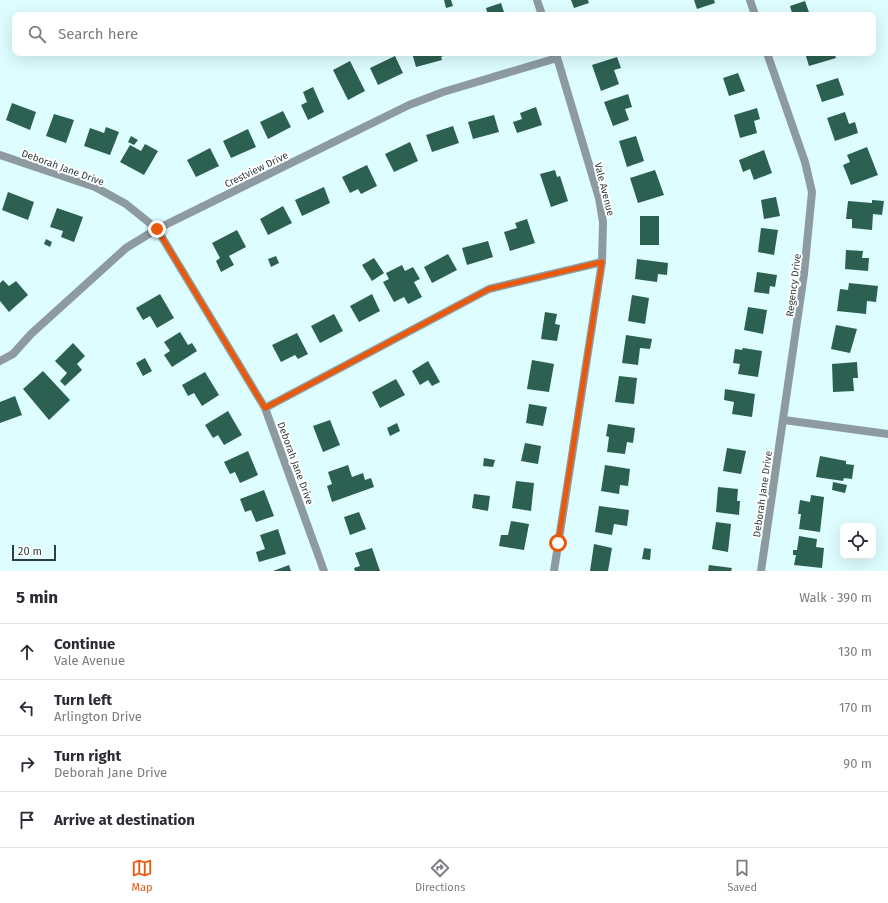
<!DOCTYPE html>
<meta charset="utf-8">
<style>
:root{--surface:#fff;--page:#f7f7f7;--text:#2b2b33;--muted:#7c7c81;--line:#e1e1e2;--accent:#ea580c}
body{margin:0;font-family:"Fira Sans",sans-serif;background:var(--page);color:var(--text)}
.controls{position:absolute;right:12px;bottom:12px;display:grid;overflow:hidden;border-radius:8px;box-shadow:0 4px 16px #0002}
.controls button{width:36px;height:36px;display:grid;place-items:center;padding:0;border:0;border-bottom:1px solid var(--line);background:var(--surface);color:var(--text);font:20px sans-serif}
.scale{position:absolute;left:12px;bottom:10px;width:44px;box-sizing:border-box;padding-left:4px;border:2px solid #2e3e3f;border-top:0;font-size:11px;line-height:14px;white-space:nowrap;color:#2e3e3f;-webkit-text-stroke:3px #fff;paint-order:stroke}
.stop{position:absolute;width:12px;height:12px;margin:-9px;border:3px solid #ea580c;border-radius:50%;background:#fff}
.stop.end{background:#ea580c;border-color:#fff;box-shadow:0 1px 4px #0008}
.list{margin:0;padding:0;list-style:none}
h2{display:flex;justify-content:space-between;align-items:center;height:52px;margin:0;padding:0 16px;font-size:17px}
h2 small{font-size:13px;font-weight:400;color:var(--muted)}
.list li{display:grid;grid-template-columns:26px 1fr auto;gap:12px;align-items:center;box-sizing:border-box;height:56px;padding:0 16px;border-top:1px solid var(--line)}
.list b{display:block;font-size:15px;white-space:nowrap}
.list p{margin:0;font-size:13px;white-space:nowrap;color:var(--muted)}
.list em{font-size:13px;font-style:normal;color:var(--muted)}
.icon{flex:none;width:22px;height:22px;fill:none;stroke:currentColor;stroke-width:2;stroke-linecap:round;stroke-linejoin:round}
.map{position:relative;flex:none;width:888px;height:571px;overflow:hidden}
.search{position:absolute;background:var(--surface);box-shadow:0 4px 16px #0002;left:12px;right:12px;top:12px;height:44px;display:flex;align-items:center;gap:10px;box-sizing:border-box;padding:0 14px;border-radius:8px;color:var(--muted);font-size:15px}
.sheet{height:276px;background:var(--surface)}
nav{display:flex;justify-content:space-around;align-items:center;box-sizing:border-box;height:56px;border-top:1px solid var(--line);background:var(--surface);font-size:11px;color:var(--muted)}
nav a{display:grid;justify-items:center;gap:2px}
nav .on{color:var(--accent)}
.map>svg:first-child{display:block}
.building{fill:#2c6050}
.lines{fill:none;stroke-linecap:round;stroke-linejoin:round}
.street{stroke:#8d9ba1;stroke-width:8}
.route{stroke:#ea580c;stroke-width:5}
.labels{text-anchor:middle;stroke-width:4;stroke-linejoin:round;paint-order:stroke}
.street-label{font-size:10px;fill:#2e3e3f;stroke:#fff}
</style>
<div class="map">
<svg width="888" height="571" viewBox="0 0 888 571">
<rect width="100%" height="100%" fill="#ddfdfe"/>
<path class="building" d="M444,0h7l2,6 -7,2z
M571,0h17l1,3 -15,5z
M694,0h20l1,3 -18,6z
M805,1l5,14h-22l4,-2 -2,-7z
M501,3l4,12h-17l-2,-7z
M412,53h34v2l-5,2 1,3 -26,7z
M805,53h29l2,5 -27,8z
M395,56l8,17 -25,12 -8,-17z
M617,57l4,11 -7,2 5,14 -18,7 -9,-26z
M350,61l15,30 -17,9 -15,-30z
M738,73l7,18 -16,5 -6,-18z
M838,78l6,17 -22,7 -6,-17z
M313,87l11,25 -16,8 -7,-15 6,-3 -4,-10z
M628,94l4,13 -7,2 4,11 -16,6 -9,-24z
M12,103l24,9 -6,18 -24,-10z
M536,107l6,18 -25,8 -4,-11 9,-3 -2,-6z
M757,108l3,11 -6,2 3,12 -17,5 -6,-23z
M283,111l8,16 -23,12 -8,-17z
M845,112l4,12 6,-2 3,11 -23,8 -8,-23z
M54,114l20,6 -8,23 -20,-7z
M494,115l5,17 -26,7 -5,-17z
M453,126l6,17 -27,9 -6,-17z
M106,127l13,5 -9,23 -26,-9 6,-18 14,5z
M248,129l8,18 -25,11 -8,-17z
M131,136l7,4 -4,5 -6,-3z
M636,136l8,25 -17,6 -8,-26z
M410,142l8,19 -24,11 -9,-18z
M145,144l13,7 -14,24 -24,-13 10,-17 11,6z
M867,147l11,28 -27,10 -8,-20 7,-3 -3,-7z
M210,148l9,18 -23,11 -9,-17z
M764,150l8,23 -18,7 -4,-11 -7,3 -4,-12z
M367,165l10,21 -16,8 -3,-5 -8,4 -8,-16z
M555,170l2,7 3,-1 8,25 -17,6 -11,-33z
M655,170l9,25 -26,8 -8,-25z
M324,187l6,16 -28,13 -7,-16z
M8,192l26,10 -6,18 -26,-10z
M776,197l4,19 -16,3 -3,-19z
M872,200l12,1 -2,14 -9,-1 -1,16 -20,-2v-9h-6l2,-18 24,2z
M283,206l9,17 -24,12 -8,-16z
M57,208l26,9 -9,25 -13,-5 2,-6 -13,-4z
M640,216h19v29h-19z
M527,219l8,24 -25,8 -6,-19 13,-4 -2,-5z
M761,228l17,2 -4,25 -16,-3z
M237,230l9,17 -17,9 5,9 -13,7 -5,-11 4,-3 -8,-15z
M46,239l6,3 -2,5 -6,-3z
M488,241l5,16 -26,8 -5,-17z
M846,250l17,1 -1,7h7l-1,13 -23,-2z
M448,254l9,16 -25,13 -8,-16z
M276,256l3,7 -8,4 -3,-8z
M374,258l10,15 -12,8 -10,-16z
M637,259l31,4 -1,12 -9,-1 -1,8 -22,-3z
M402,265l3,6 8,-4 7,12 -6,3 8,15 -14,7 -4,-7 -10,5 -11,-20 6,-3 -3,-6z
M757,272l20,3 -2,12 -5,-1 -1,8 -15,-2z
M3,280l6,6 7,-5 12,14 -19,17 -9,-11v-18z
M849,283l29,3 -2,16 -9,-1 -1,13 -29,-3 3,-22 8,1z
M160,294l14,24 -17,10 -7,-12 -7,4 -7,-12z
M372,294l8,17 -21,11 -9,-16z
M632,295l17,3 -4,26 -17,-3z
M748,307l19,3 -4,24 -19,-4z
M545,312l12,2 -2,10 5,1 -3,16 -16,-2z
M334,314l9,17 -23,12 -9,-17z
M836,325l21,4 -7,24 -19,-4z
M180,332l8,13 4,-2 5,8 -25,16 -8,-12 6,-4 -6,-9z
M297,333l11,21 -10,5 -3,-4 -14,7 -9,-17z
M626,335l26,4 -2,10 -10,-1 -2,17 -16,-2z
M73,343l12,13 -8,8 5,6 -17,16 -5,-5 7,-8 -12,-12z
M743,348l19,3 -4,26 -20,-3 2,-10 -7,-1 2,-14 7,1z
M145,358l7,13 -9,5 -7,-13z
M532,360l22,4 -5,28 -22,-3z
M428,361l12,21 -8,4 -4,-6 -8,5 -8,-14z
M857,362l1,16h-5l1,13 -21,1 -1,-28z
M43,371l27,29 -21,20 -26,-31z
M205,372l14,23 -17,11 -8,-13 -6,3 -6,-11z
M619,376l18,2 -3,26 -19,-2z
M396,379l9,16 -25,13 -8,-16z
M725,389l30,5 -3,23 -20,-3 2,-12 -10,-2z
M15,396l7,19 -22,8v-21z
M529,404l18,3 -4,19 -17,-3z
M228,411l14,24 -18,10 -6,-10 -5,3 -8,-13z
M330,420l10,25 -17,7 -10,-26z
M397,423l3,8 -10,5 -3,-8z
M608,424l27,4 -2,15 -6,-1 -2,12 -18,-2 2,-15 -3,-1z
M525,443l16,3 -3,18 -17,-3z
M727,448l19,3 -5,23 -18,-3z
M248,451l10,24 -18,8 -5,-11 -5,2 -6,-12z
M820,456l26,5v3l8,1 -2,14 -8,-1 -1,3 -27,-4z
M484,458l11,2 -2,7 -10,-1z
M348,465l4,12 11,-4 2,7 6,-2 3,9 -42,15 -5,-16 5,-2 -4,-12z
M605,465l25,4 -2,17 -8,-1 -1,9 -18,-3z
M516,481l18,2 -3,28 -19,-3z
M833,482l14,3 -2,8 -13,-3z
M718,487l20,2 -1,12h3l-1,14 -23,-3z
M264,490l10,26 -18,6 -5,-12 -6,2 -5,-13z
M474,494l16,2 -2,15 -16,-3z
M811,495l13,2 -4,35 -21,-3 2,-15h-3l2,-14 10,2z
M599,506l30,4 -2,16 -13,-2 -2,11 -17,-3z
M359,512l7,17 -16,6 -6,-18z
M511,521l18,3 -5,26 -25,-4 2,-11h7z
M716,522l15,2 -3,28 -16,-3z
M278,529l8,25 -27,8 -3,-10 9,-3 -5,-14z
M799,536l18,3 -1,8 8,1 -2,20 -28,-3 2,-10h-3v-5h4z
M594,544l18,4 -4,23h-18z
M372,548l8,23h-25l-1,-3 6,-2 -5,-13z
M644,548l7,1 -1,11 -8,-1z
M289,565l2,6h-18z
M709,565l23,3 -1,3h-23z"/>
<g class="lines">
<path class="street" d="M537,0l5,15
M750,0l5,15
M0,155l95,32 31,17 31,25 108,179 59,163
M0,361l13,-7 18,-20 95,-86 31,-19 252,-124 34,-13 114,-34
M265,408l224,-119 113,-27
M784,420l104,14
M554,571l48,-309 1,-40 -4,-24 -43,-144
M761,571l43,-297 8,-82 -7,-30 -38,-109"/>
</g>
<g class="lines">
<path class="route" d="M157,229l108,179 224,-119 113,-27 -44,281"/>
</g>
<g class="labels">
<g class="street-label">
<text transform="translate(63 167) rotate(20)" y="4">Deborah Jane Drive</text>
<text transform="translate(256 169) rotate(-26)" y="4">Crestview Drive</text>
<text transform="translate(605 189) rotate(76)" y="4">Vale Avenue</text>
<text transform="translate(793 285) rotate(-83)" y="4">Regency Drive</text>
<text transform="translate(296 463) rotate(70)" y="4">Deborah Jane Drive</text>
<text transform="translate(762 494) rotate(-82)" y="4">Deborah Jane Drive</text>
</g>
</g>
</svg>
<div class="controls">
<button><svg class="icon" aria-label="locate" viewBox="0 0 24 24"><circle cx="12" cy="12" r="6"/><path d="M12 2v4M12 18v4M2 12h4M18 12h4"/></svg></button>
</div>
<div class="scale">20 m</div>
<div class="stop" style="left:558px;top:543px"></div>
<div class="stop end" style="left:157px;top:229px"></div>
<div class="search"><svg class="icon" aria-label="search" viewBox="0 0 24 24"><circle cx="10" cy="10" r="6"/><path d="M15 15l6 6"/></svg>Search here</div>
</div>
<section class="sheet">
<h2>5 min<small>Walk · 390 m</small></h2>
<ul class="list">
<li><svg class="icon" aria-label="ahead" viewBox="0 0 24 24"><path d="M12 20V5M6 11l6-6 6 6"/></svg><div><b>Continue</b><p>Vale Avenue</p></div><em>130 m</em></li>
<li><svg class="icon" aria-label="left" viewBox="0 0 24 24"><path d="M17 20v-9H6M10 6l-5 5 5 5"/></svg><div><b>Turn left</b><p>Arlington Drive</p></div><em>170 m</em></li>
<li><svg class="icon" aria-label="right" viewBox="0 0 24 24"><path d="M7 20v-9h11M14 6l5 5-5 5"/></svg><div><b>Turn right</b><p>Deborah Jane Drive</p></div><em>90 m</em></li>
<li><svg class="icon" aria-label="arrive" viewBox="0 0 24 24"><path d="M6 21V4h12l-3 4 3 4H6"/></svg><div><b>Arrive at destination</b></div></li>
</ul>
</section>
<nav>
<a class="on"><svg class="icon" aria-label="map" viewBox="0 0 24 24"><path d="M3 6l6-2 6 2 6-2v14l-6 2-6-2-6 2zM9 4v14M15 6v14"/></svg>Map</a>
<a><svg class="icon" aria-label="directions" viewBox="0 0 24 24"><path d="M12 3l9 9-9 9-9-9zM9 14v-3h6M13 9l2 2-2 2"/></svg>Directions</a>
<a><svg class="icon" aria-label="saved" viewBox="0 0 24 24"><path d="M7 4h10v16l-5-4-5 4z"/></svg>Saved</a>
</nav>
